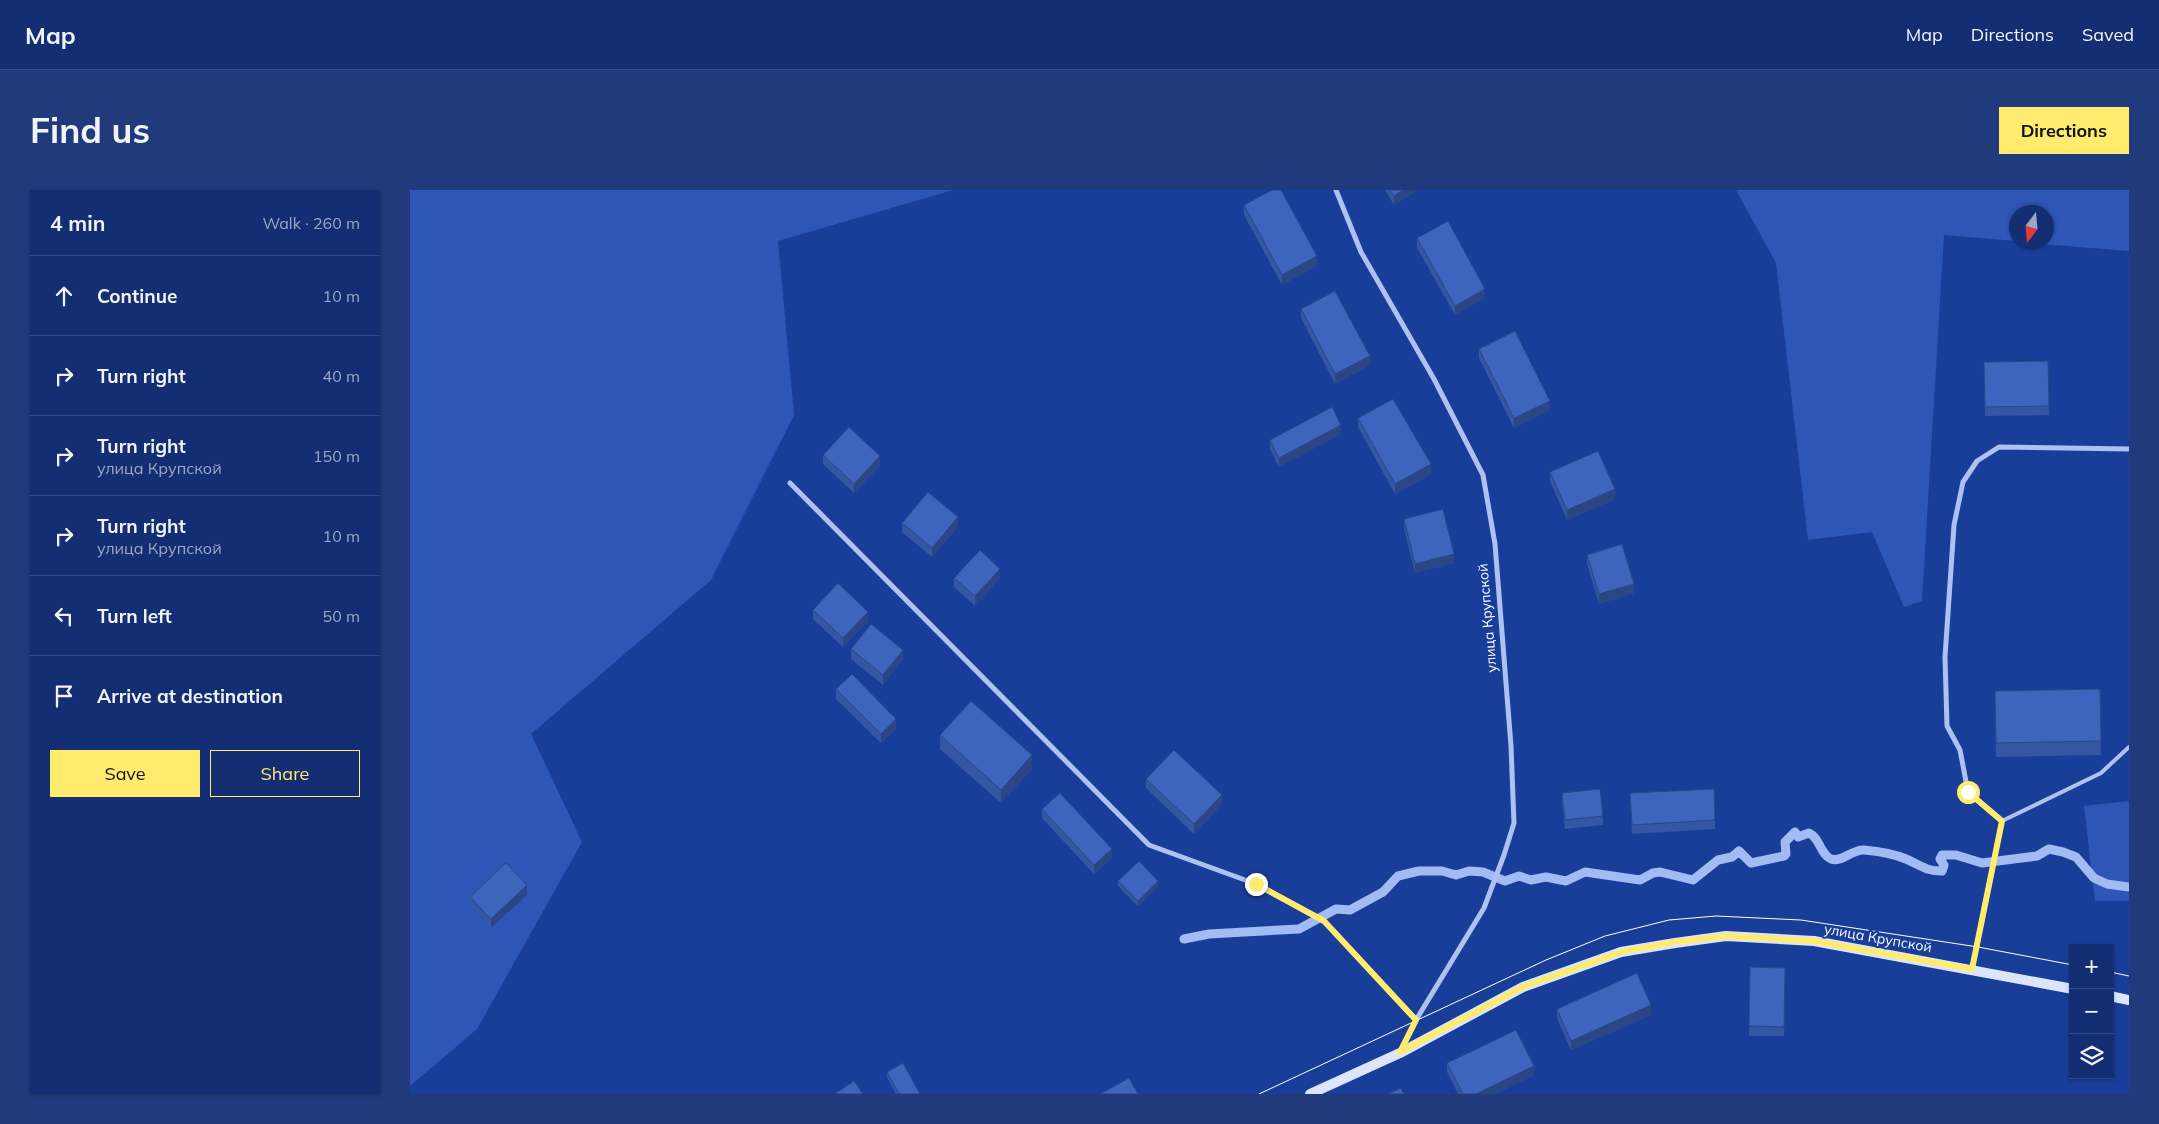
<!DOCTYPE html>
<meta charset="utf-8">
<style>
:root{--surface:#132e73;--page:#203a7b;--text:#f1f3f6;--muted:#9da8c4;--line:#324a85;--accent:#ffeb6e}
body{margin:0;font-family:Mulish,sans-serif;background:var(--page);color:var(--text)}
.controls{position:absolute;right:15px;bottom:15px;display:grid;overflow:hidden;border-radius:0px;box-shadow:0 1px 4px #0004}
.controls button{width:45px;height:45px;display:grid;place-items:center;padding:0;border:0;border-bottom:1px solid var(--line);background:var(--surface);color:var(--text);font:25px sans-serif}
.compass{position:absolute;left:1599px;top:15px;width:45px;height:45px;border-radius:50%;background:var(--surface);box-shadow:0 1px 4px #0004;rotate:196deg}
.stop{position:absolute;width:15px;height:15px;margin:-11px;border:4px solid #ffeb6e;border-radius:50%;background:#fff}
.stop.end{background:#ffeb6e;border-color:#fff;box-shadow:0 1px 5px #0008}
.list{margin:0;padding:0;list-style:none}
h2{display:flex;justify-content:space-between;align-items:center;height:65px;margin:0;padding:0 20px;font-size:21px}
h2 small{font-size:16px;font-weight:400;color:var(--muted)}
.list li{display:grid;grid-template-columns:32px 1fr auto;gap:15px;align-items:center;box-sizing:border-box;height:80px;padding:0 20px;border-top:1px solid var(--line)}
.list b{display:block;font-size:19px;white-space:nowrap}
.list p{margin:0;font-size:16px;white-space:nowrap;color:var(--muted)}
.list em{font-size:16px;font-style:normal;color:var(--muted)}
.actions{display:flex;gap:10px;padding:15px 20px}
.actions a{flex:1;padding:11px 0;border:1px solid var(--accent);border-radius:0px;text-align:center;font-size:18px;color:var(--accent)}
.actions .main{background:var(--accent);color:#111}
.icon{flex:none;width:28px;height:28px;fill:none;stroke:currentColor;stroke-width:2;stroke-linecap:round;stroke-linejoin:round}
.map{position:relative;flex:none;width:1719px;height:904px;overflow:hidden;border-radius:0px}
header{display:flex;align-items:center;gap:30px;box-sizing:border-box;height:70px;padding:0 25px;background:var(--surface);border-bottom:1px solid var(--line)}
header strong{font-size:24px}
nav{display:flex;gap:28px;margin-inline-start:auto;font-size:18px}
.intro{display:flex;align-items:center;justify-content:space-between;box-sizing:border-box;height:120px;padding:0 30px}
h1{margin:0;font-size:35px}
.button{padding:12px 22px;border-radius:0px;background:var(--accent);color:#111;font-size:18px;font-weight:700}
main{display:flex;gap:30px;padding:0 30px}
aside{flex:1;background:var(--surface);border-radius:0px;box-shadow:0 1px 4px #0004}
.map>svg:first-child{display:block}
.green{fill:#2d56b6}
.lines{fill:none;stroke-linecap:round;stroke-linejoin:round}
.stream{stroke:#a1bbf3;stroke-width:9}
.service{stroke:#aec2f1;stroke-width:4}
.minor{stroke:#aec2f1;stroke-width:5}
.secondary{stroke:#dce5fc;stroke-width:10}
.tram{stroke:#fff;stroke-width:1}
.wall{fill:#3556a3}
.shaded-wall{fill:#2b4685}
.building{fill:#3e64be;stroke:#2b4685}
.route{stroke:#ffeb6e;stroke-width:6}
.labels{text-anchor:middle;stroke-width:4;stroke-linejoin:round;paint-order:stroke}
.street-label{font-size:14px;fill:#fff;stroke:#193e99}
</style>
<header>
<strong>Map</strong>
<nav><a>Map</a><a>Directions</a><a>Saved</a></nav>
</header>
<div class="intro"><h1>Find us</h1><a class="button">Directions</a></div>
<main>
<aside>
<h2>4 min<small>Walk · 260 m</small></h2>
<ul class="list">
<li><svg class="icon" aria-label="ahead" viewBox="0 0 24 24"><path d="M12 20V5M6 11l6-6 6 6"/></svg><div><b>Continue</b></div><em>10 m</em></li>
<li><svg class="icon" aria-label="right" viewBox="0 0 24 24"><path d="M7 20v-9h11M14 6l5 5-5 5"/></svg><div><b>Turn right</b></div><em>40 m</em></li>
<li><svg class="icon" aria-label="right" viewBox="0 0 24 24"><path d="M7 20v-9h11M14 6l5 5-5 5"/></svg><div><b>Turn right</b><p>улица Крупской</p></div><em>150 m</em></li>
<li><svg class="icon" aria-label="right" viewBox="0 0 24 24"><path d="M7 20v-9h11M14 6l5 5-5 5"/></svg><div><b>Turn right</b><p>улица Крупской</p></div><em>10 m</em></li>
<li><svg class="icon" aria-label="left" viewBox="0 0 24 24"><path d="M17 20v-9H6M10 6l-5 5 5 5"/></svg><div><b>Turn left</b></div><em>50 m</em></li>
<li><svg class="icon" aria-label="arrive" viewBox="0 0 24 24"><path d="M6 21V4h12l-3 4 3 4H6"/></svg><div><b>Arrive at destination</b></div></li>
</ul>
<div class="actions"><a class="main">Save</a><a>Share</a></div>
</aside>
<div class="map">
<svg width="1719" height="904" viewBox="0 0 1719 904">
<rect width="100%" height="100%" fill="#193e99"/>
<path class="green" d="M0,0h543l-175,51 16,174 -83,165 -180,154 51,108 -105,187 -67,57z
M1326,0h393v61l-101,-8 18,-1v-30h-30v29l-72,-6 -22,366 -18,6 -32,-75 -64,8 -32,-277z
M1719,611v100h-34l-11,-95z"/>
<g class="lines">
<path class="stream" d="M774,749l25,-5 90,-5 37,-20 14,1 33,-18 15,-16 21,-5h23l14,4 13,-4 14,1 22,9 14,-5 12,4 15,-3 20,4 19,-9 55,8 13,-7 7,-1 33,8 25,-20 14,-3 7,-6 12,12 33,-7 2,-2 -1,-12 10,-10 3,5 11,-4c11,5 11,21 22,26 11,4 21,-10 33,-9 12,1 30,4 42,9 14,6 19,12 36,12l2,-6 -4,-6 2,-4h14l26,8 55,-7 12,-7 14,3 13,5 18,21 13,6 22,3"/>
<path class="service" d="M1592,631l99,-48 28,-26"/>
<path class="minor" d="M926,0l25,62 73,127 49,96 12,69 16,202 3,77 -10,32 -20,53 -68,112 -15,30
M380,293l359,362 107,39 68,37 92,99
M1562,779l30,-148 -34,-29 -8,-42 -13,-24 -2,-69 9,-132 9,-43 14,-21 22,-14 130,2"/>
<path class="secondary" d="M1700,806l19,4
M900,904l90,-41 123,-66 98,-35 54,-9 51,-7 88,5 259,48"/>
<path class="tram" d="M1700,782l19,4
M849,904l287,-134 59,-24 64,-16 47,-4 85,4 177,27 95,18"/>
</g>
<path class="wall" d="M975,0h33l-24,15z
M834,15l73,61 -35,19 -38,-70z
M1007,48l68,60 -30,17 -38,-67z
M891,119l69,56 -35,19 -34,-66z
M1069,159l71,61 -36,18 -35,-70z
M1638,171l1,54 -64,1 -1,-54z
M948,228l73,56 -36,20 -37,-67z
M931,244l-62,33 -9,-18v-9z
M413,265l57,11 -26,27 -31,-29z
M1140,282l65,27 -48,21 -17,-39z
M994,329l50,44 -39,10 -11,-45z
M492,333l56,4 -26,30 -30,-25z
M1177,365l47,38 -35,11 -12,-40z
M544,388h46l-25,28 -21,-19z
M403,420l55,11 -25,26 -30,-28z
M441,459l52,10 -20,26 -32,-26z
M426,499l60,39 -15,15 -45,-44z
M1690,499l1,66 -105,2 -1,-66z
M530,545l92,34 -31,34 -61,-54z
M736,589l76,25 -28,30 -48,-46z
M1152,603l41,23v9l-38,4 -3,-26z
M1220,603l85,27v9l-83,5z
M632,619l70,49 -18,16 -52,-56z
M708,691l40,5 -20,20 -20,-20z
M117,705l-36,33 -21,-22v-9z
M1340,777l35,1 -1,68h-35z
M1147,819l94,6 -80,35 -14,-32z
M1037,873l87,12 -39,19h-37l-11,-22z
M477,882l33,22h-24l-9,-17z"/>
<path class="shaded-wall" d="M993,0h15l-24,15v-9z
M907,66v10l-35,19v-10z
M1075,99v9l-30,17v-9z
M960,166v9l-35,19v-10z
M1140,211v9l-36,18v-10z
M931,235v9l-62,33v-9z
M470,266v10l-26,27v-9z
M1021,274v10l-36,20v-10z
M1205,299v10l-48,21v-10z
M548,327v10l-26,30v-9z
M1044,364v9l-39,10v-9z
M590,379v9l-25,28v-10z
M1224,394v9l-35,11v-10z
M458,422v9l-25,26v-9z
M493,460v9l-20,26v-10z
M486,529v9l-15,15v-9z
M622,565v14l-31,34v-13z
M812,605v9l-28,30v-10z
M702,659v9l-18,16v-9z
M748,691v5l-20,20v-5z
M117,695v10l-36,33v-9z
M1241,815v10l-80,35v-9z
M1124,876v9l-39,19h-19z"/>
<path class="building" d="M862,0h9l36,66 -35,19 -38,-70z
M980,0h13l-9,6z
M1038,31l37,68 -30,17 -38,-68z
M925,101l35,65 -35,18 -34,-65z
M1105,141l35,70 -36,17 -35,-69z
M1638,171l1,45 -64,1 -1,-45z
M983,209l38,65 -36,20 -37,-66z
M922,217l9,18 -62,33 -9,-18z
M439,237l31,29 -26,28 -31,-29z
M1188,261l17,38 -48,21 -17,-38z
M518,302l30,25 -26,31 -30,-25z
M1033,319l11,45 -39,10 -11,-45z
M1212,354l12,40 -35,10 -12,-39z
M570,360l20,19 -25,27 -21,-18z
M428,393l30,29 -25,26 -30,-28z
M461,434l32,26 -20,25 -32,-26z
M442,484l44,45 -15,15 -45,-45z
M1690,499l1,52 -105,2 -1,-52z
M561,511l61,54 -31,35 -61,-55z
M764,560l48,45 -28,29 -48,-45z
M1190,599l3,27 -38,4 -3,-27z
M1304,599l1,31 -83,5 -2,-32z
M650,603l52,56 -18,16 -52,-56z
M729,671l19,20 -20,20 -20,-20z
M96,673l21,22 -36,34 -21,-22z
M1340,777l35,1 -1,59 -35,-1z
M1227,783l14,32 -80,36 -14,-32z
M1106,840l18,36 -58,28h-13l-16,-31z
M493,873l17,31h-21l-12,-22z
M719,888l9,16h-38z
M444,891l9,13h-27v-1z
M991,898l3,6h-16z"/>
<g class="lines">
<path class="route" d="M846,694l68,37 92,99 -16,32 123,-65 98,-35 54,-10 51,-6 88,5 158,28 30,-148 -34,-29"/>
</g>
<g class="labels">
<g class="street-label">
<text transform="translate(1077 428) rotate(-95)" y="5">улица Крупской</text>
<text transform="translate(1468 748) rotate(10)" y="5">улица Крупской</text>
</g>
</g>
</svg>
<div class="controls">
<button>+</button>
<button>−</button>
<button><svg class="icon" aria-label="layers" viewBox="0 0 24 24"><path d="M12 4l9 5-9 5-9-5zM3 14l9 5 9-5"/></svg></button>
</div>
<svg class="compass" viewBox="-18 -18 36 36"><path d="M0-13l5 13h-10z" fill="#e53935"/><path d="M0 13l5-13h-10z" fill="#9da8c4"/></svg>
<div class="stop" style="left:1558px;top:602px"></div>
<div class="stop end" style="left:846px;top:694px"></div>
</div>
</main>
